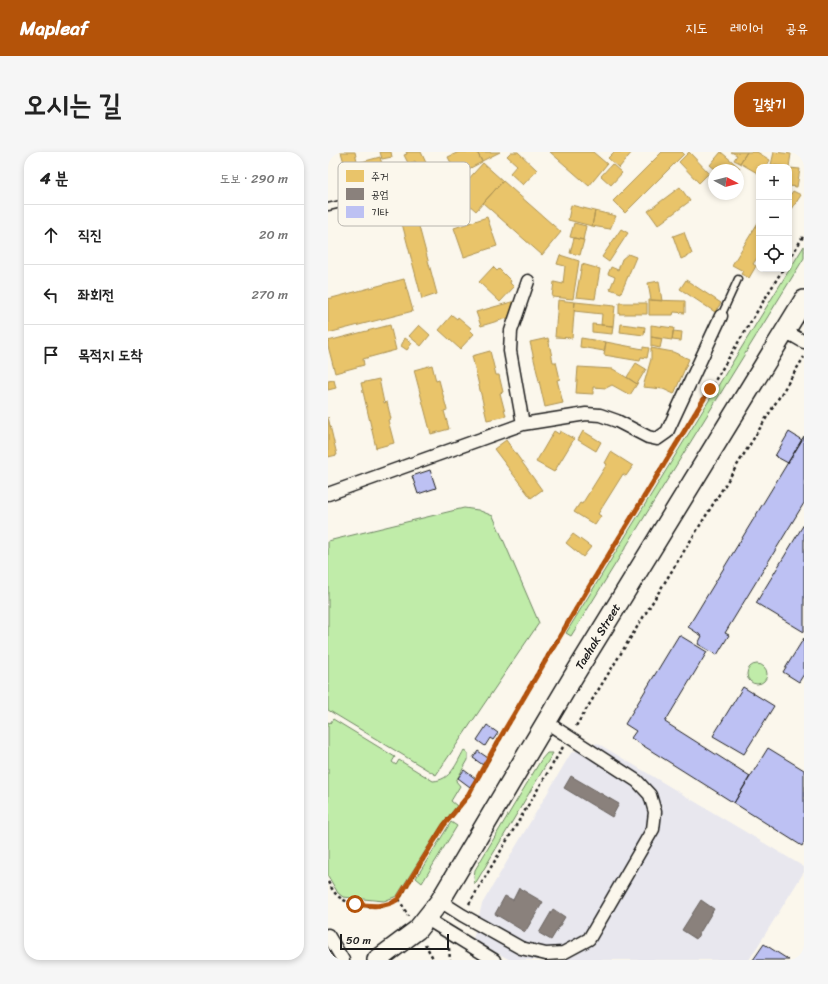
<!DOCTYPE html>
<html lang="ko">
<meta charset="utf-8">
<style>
:root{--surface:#fff;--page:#f6f6f6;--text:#222;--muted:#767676;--line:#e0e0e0;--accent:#b45309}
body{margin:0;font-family:Sriracha,"Poor Story",sans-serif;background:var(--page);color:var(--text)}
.controls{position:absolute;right:12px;top:12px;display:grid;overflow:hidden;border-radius:8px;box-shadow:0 2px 6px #0003}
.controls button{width:36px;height:36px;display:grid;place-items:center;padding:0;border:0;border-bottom:1px solid var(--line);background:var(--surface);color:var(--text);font:20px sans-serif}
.compass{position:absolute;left:380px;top:12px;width:36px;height:36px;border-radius:50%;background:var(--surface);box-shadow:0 2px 6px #0003;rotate:97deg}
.scale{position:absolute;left:12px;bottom:10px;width:109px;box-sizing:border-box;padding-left:4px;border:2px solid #1c1c1c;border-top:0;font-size:11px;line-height:14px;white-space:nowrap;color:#1c1c1c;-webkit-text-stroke:3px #fbf7ec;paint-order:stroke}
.stop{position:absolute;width:12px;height:12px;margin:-9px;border:3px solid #b45309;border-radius:50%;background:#fff}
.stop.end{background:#b45309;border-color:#fff;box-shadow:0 1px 4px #0008}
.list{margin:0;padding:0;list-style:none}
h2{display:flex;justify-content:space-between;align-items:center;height:52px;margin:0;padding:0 16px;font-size:17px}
h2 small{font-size:13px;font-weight:400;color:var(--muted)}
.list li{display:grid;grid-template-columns:26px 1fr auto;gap:12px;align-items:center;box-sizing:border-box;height:60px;padding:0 16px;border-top:1px solid var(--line)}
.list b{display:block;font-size:15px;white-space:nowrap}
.list em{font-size:13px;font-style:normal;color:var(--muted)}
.icon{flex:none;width:22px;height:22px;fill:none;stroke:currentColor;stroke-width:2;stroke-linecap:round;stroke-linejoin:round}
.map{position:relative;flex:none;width:476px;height:808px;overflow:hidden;border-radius:16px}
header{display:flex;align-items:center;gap:24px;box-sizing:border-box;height:56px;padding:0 20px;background:var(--accent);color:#fff}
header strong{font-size:19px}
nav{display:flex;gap:22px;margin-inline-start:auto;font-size:14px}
.intro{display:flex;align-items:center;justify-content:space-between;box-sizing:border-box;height:96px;padding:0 24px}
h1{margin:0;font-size:28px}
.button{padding:10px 18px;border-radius:16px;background:var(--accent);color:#fff;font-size:14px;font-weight:700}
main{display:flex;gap:24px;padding:0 24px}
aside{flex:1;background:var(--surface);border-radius:16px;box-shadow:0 2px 6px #0003}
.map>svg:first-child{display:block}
.built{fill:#e8e7ee}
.green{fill:#c0eca9;stroke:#6e8462}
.homes{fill:#e9c46a;stroke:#ac9253}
.industry{fill:#8a817c;stroke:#69635f}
.building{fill:#bdc1f3;stroke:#1c1c1c}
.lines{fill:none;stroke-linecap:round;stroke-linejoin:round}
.service-casing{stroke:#1c1c1c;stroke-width:9}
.minor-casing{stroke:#1c1c1c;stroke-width:15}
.primary-casing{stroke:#1c1c1c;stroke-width:22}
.path{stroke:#1c1c1c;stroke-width:2.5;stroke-dasharray:3 3;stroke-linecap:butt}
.service{stroke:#fbf7ec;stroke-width:6}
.minor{stroke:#fbf7ec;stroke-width:12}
.primary{stroke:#fbf7ec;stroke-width:19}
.route{stroke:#b45309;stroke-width:5}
.labels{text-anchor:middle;stroke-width:4;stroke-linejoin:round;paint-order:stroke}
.street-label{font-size:12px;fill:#1c1c1c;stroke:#fbf7ec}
.key{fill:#fbf7ec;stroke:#b8b5ae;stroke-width:1}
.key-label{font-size:11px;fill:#1c1c1c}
</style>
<header>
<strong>Mapleaf</strong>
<nav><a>지도</a><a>레이어</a><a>공유</a></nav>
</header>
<div class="intro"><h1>오시는 길</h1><a class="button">길찾기</a></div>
<main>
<aside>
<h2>4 분<small>도보 · 290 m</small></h2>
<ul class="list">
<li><svg class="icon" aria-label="ahead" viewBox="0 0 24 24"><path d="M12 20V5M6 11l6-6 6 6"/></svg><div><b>직진</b></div><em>20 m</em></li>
<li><svg class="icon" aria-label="left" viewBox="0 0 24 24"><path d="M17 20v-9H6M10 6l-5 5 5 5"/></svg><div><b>좌회전</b></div><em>270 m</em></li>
<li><svg class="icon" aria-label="arrive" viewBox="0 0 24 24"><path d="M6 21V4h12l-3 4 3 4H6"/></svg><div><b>목적지 도착</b></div></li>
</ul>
</aside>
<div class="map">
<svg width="476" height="808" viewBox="0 0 476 808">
<rect width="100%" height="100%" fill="#fbf7ec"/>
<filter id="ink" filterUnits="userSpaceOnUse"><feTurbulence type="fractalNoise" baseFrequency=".025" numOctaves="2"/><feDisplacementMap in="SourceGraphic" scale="8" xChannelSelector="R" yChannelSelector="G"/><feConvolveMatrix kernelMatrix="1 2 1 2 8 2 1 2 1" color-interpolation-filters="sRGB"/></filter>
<g filter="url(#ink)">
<path class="built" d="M269,591l207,124v5l-55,88h-239l-37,-21 9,-35 89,-151z"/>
<path class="green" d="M476,94v12l-233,378 -5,-3z
M136,356l14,2 15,6 46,107 -103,152 -108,-65v-169z
M419 522a10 10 0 1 1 20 0a10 10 0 1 1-20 0Z
M5,567l62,38 -3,5 4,3 3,-5 34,21c18,-1 23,-17 31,-31l4,3v7l-12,21 4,5 -9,15 6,5 -15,19 -45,71 -13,5 -41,-4 -5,-4 -10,-17v-154l2,1z
M219,601h6l-78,131 -1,-7 1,-7 66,-110z
M123,670l6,4 -35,57 -6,-5z"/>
<path class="homes" d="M13,0h14l5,22 -12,3z
M52,0h11l1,5 -10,2z
M78,0h15l6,13 -8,4 -4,-8 -6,4 -5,-10 3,-1z
M131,0h18l5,10 -25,13 -9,-18z
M149,0h23l-18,9z
M183,0h7l19,18 -14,15 -13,-12 7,-8 -10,-9z
M222,0h43l14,12 -18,22z
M286,0h18l-13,16 -11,-10z
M334,0h20l2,2 -59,59 -12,-12z
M361,0l20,21 -10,10 -20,-21z
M393,0l19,16 -2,3 -22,-1 -6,-5z
M403,0h16l-7,11 -6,-3 3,-5z
M419,0h10l13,8 -4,7h-7v7l-19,-11z
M446,0l17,2 -2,13 -18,-2z
M52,5l3,11 -23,6 -2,-11z
M155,11l20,18 -27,30 -20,-18z
M284,12l10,9 -11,12 -10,-9z
M461,16l11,1 -3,18 -8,-1z
M175,29l58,51 -19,23 -59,-52z
M352,35l10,14 -32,24 -10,-14z
M465,39l8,4 -9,14 -3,-2v-15l2,2z
M82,41l27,101 -15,5 -27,-102z
M243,53l24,6 -3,15 -24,-6z
M267,59l21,5 -6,13 -18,-3z
M159,65l10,29 -33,11 -10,-29z
M431,69v34l-6,9 3,2 -7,12 -8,-4 2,-3 -11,-6z
M246,71l12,3 -3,14 -13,-3z
M293,77l7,4 -19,29 -7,-5z
M356,80l8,22 -11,5 -8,-23z
M246,86l10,2 -4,15 -10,-2z
M300,102l8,3 -15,36 -11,-4 5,-12 -7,-3 3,-7 7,3 4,-11z
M232,103l19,6 -6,38 -21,-2 2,-15 9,2 2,-18 -8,-2z
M254,112l18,5 -5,30 -19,-2z
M165,115l4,4 2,-2 12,12 -1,2 4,4 -14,15 -21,-20z
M76,127l9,32 -85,22v-34z
M358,128l35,23 -6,9 -35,-23z
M331,129l3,20 -11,-1 -3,-17z
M230,148l17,2 -3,36 -17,-1z
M321,148l36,1v12l-11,-1 -1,3h-24z
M187,149l-4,16 -30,9 -5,-14z
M247,150l40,4 -2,20 -12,-1 1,-11 -28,-3z
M291,151h28v11h-28z
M124,163l5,4 1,-2 13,11 -1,2 4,4 -14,15 -21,-19z
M264,172l21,2 -1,8 -20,-2z
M293,172l24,3 -1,8 -24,-3z
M62,173l6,25 -33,9 1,6 -29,8 -7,-27v-5z
M91,173l11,10 -9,11 -12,-10z
M323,173l23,3 -2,12 -21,-3z
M345,179l9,1 -1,9 -9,-1z
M323,185l11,2 -2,9 -9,-2z
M77,186l7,5 -5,7 -6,-4z
M220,186l5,24h3l4,17 -3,1 6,23 -18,4 -15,-65z
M253,186l25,4 -2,9 -24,-4z
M278,190l37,7v-2l6,1 -2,10 -6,-1 -1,4 -36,-6z
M323,196l22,4 16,7 -15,35 -11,-5 -20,-2 8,-28z
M162,199l6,24h3l4,17 -3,1 6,23 -19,4 -15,-64z
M308,211l10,6 -9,15 -10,-7z
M104,213l4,16 3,-1 8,30 -3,1 5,18 -18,5 -17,-64z
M250,215l35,2 24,15 -7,11 -18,-10 -6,3 -13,-1v7l-17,-1z
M51,227l5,24 3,-1 4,17 -3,1 6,23 -18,5 -15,-65z
M6,228l2,8 -8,2v-9z
M0,265l9,38 -9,2z
M226,279l5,3 1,-3 14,8 -20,33 -18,-10z
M255,279l18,11 -5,9 -18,-11z
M178,288l36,50 -11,8 -37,-49z
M283,300l22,14 -7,10 -3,-2 -25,40 3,2 -6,9 -21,-13 6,-9 2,1 25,-40 -2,-1z
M245,382l18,13 -8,10 -17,-14z"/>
<path class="industry" d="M243,624l48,28 -7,13 -48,-29z
M191,736l24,14 -18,30 -30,-18 10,-18 8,4z
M373,748l13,9 -18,30 -14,-9z
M225,757l12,8 -14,23 -12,-7z"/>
<path class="building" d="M461,280l13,8 -14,23 -13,-7z
M476,284v67l-79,130 4,2 -12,20 -19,-11 4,-8 -14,-9z
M102,318l6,18 -18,6 -6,-18z
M476,372v108l-48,-29z
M351,483l28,17 -42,70 85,54 -16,27 -103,-65 5,-7 -11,-7z
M476,486v36l-5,8 -16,-10z
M415,535l31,19 -30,48 -31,-18z
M159,573l11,8 -5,7 -3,-2 -5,8 -8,-6z
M440,596l36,22v72l-2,4 -68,-43z
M150,599l10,7 -5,7 -10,-7z
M136,618l12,9 -6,8 -12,-9z
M436,792l25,16h-36z"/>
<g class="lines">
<g class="service-casing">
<path id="service" d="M0,55l73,-17 20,-2 39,19
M393,164l17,-37"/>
</g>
<g class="minor-casing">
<path id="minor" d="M457,179l19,11
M195,272l-13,-73 1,-20 17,-50
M0,342l195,-70 63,-10 14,1 17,6 31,16 9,2 10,-7 54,-116
M112,749l22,14 59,33 25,6 17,-1 26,-14 64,-110 2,-17 -5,-17 -13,-14 -91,-59
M99,767l67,41
M0,783l15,25"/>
</g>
<g class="primary-casing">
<g id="primary">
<path id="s1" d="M49,808l40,-30 23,-29 133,-224 231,-377"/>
</g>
</g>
<path class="path" d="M461,108l15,-25
M248,574l228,-369
M0,730c3,5 6,11 11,15 15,11 45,12 60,2l45,-74 23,-28 74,-130 45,-75 197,-323
M71,747l9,17
M141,752l94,-157
M97,792l9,16
M121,796l1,12"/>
<use href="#service" class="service"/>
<use href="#minor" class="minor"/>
<use href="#primary" class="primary"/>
</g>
</g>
<g class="lines" filter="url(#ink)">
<path class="route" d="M27,752c15,2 31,4 43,-5l46,-74 23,-28 30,-54 89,-151 124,-203"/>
</g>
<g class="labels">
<g class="street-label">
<text dy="4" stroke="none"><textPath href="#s1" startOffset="395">Taehak Street</textPath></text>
</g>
</g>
<rect x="10" y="10" width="132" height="64" rx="6" class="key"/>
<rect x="18" y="18" width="18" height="12" fill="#e9c46a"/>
<rect x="18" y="36" width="18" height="12" fill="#8a817c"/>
<rect x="18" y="54" width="18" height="12" fill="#bdc1f3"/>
<g class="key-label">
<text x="43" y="28">주거</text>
<text x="43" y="46">공업</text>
<text x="43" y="64">기타</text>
</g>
</svg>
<div class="controls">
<button>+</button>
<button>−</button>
<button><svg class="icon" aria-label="locate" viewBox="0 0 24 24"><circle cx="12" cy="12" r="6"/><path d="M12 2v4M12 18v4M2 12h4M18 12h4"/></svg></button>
</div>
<svg class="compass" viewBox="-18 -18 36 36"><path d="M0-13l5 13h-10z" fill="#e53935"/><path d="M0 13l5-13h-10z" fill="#767676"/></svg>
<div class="scale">50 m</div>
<div class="stop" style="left:27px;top:752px"></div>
<div class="stop end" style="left:382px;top:237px"></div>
</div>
</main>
